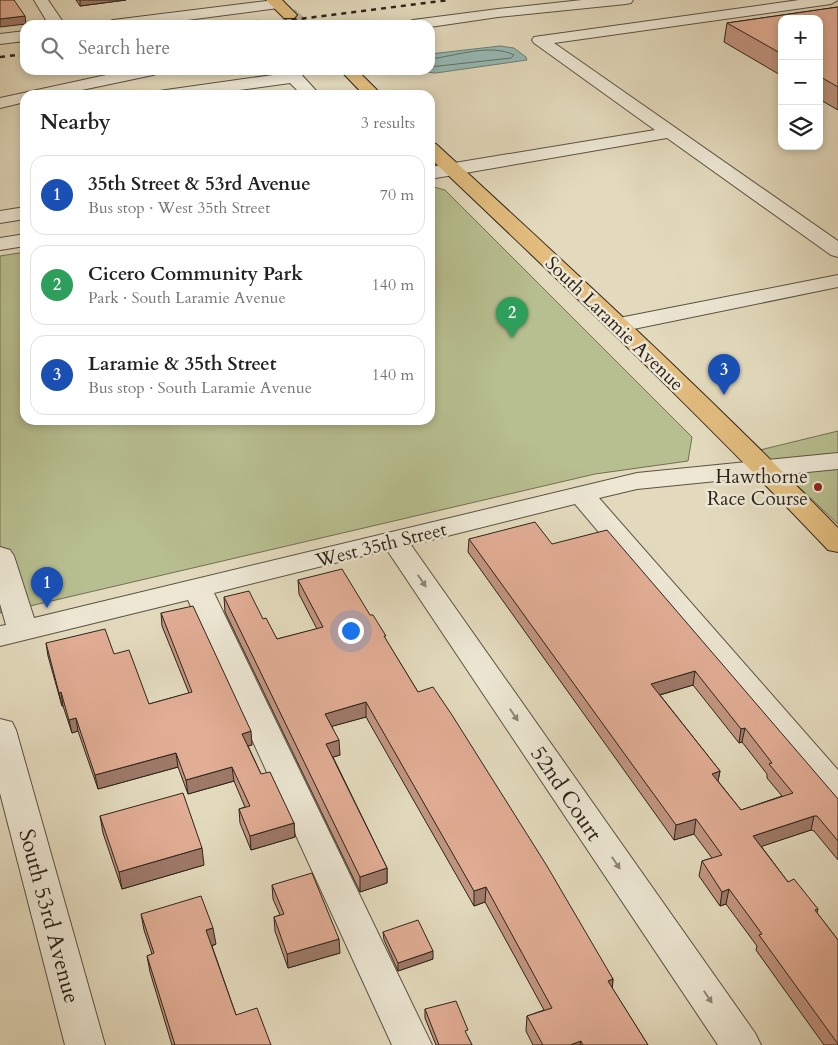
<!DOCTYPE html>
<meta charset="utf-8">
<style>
:root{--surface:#fff;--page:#f6f6f6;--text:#222;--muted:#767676;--line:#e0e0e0;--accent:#1a73e8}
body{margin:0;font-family:Cardo,serif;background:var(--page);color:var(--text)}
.controls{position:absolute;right:15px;top:15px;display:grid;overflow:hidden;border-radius:10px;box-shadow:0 2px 8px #0003}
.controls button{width:45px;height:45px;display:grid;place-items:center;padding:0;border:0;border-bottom:1px solid var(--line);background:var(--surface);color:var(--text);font:25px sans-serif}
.you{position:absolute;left:350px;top:630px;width:18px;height:18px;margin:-12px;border:4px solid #fff;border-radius:50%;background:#1a73e8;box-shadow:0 0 0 8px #1a73e833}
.badge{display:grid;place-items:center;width:32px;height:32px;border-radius:50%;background:var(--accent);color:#fff;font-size:16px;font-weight:700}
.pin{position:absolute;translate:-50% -41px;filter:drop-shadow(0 1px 2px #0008)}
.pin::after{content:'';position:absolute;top:26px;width:18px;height:15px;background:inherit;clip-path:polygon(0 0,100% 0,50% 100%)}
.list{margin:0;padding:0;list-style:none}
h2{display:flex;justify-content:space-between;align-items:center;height:65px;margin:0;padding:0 20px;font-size:21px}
h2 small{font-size:16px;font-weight:400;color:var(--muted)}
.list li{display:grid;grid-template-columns:32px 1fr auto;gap:15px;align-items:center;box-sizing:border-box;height:80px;margin:0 10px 10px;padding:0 10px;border:1px solid var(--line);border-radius:15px}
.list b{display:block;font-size:19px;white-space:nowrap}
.list p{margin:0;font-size:16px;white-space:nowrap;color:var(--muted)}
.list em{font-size:16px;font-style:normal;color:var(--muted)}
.icon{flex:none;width:28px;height:28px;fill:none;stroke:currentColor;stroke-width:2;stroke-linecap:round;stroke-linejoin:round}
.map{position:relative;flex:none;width:838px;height:1045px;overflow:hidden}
.search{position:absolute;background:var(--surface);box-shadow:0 2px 8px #0003;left:20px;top:20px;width:415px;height:55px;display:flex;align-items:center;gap:12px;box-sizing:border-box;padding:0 18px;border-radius:15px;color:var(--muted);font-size:19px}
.panel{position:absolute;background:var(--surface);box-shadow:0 2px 8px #0003;left:20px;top:90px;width:415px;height:335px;border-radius:15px}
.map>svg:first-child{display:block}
.green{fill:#b7be8f;stroke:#727155}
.water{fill:#96bab5;stroke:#6c7e77}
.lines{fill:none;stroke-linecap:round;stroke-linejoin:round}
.shore{stroke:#616f68;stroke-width:1}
.major-tunnel{stroke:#beb69d;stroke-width:17;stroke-dasharray:17 8;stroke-linecap:butt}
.minor-casing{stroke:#5a5244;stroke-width:2}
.major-casing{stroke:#2c241b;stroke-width:2}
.minor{fill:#ede7d4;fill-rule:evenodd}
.major{fill:#e2bd7e;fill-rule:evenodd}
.rail{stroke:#2c241b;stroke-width:2.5;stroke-dasharray:5 5;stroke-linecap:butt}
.wall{fill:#c29580;stroke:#2c241b;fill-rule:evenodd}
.shaded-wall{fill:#9e7968;stroke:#2c241b}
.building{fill:#e1ad95;stroke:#2c241b;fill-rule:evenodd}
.oneway{fill:#8c8678}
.poi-dot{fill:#8f2418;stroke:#ede7d4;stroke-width:2}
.labels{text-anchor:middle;stroke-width:5;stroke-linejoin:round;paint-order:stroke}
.street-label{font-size:19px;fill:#2c241b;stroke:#ede7d4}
.poi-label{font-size:19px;fill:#2c241b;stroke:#ede7d4;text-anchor:end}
.near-street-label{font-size:22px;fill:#2c241b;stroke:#ede7d4}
</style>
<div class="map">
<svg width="838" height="1045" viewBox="0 0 838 1045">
<rect width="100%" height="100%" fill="#e3dabd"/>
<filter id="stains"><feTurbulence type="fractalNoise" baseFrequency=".004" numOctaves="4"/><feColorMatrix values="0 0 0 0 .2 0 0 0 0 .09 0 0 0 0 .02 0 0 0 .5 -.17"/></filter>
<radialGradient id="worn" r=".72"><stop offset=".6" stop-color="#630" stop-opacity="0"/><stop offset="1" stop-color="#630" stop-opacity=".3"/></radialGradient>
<path class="green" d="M430,186l15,4 247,247 -4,24 -93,13 -595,139v-357l25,-4v168h405z
M838,431v93l-78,-74z"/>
<path class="water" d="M500,46l14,2 12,9 1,3 -91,13 -12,-1 -4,-2h10v-16z"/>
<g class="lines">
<path class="shore" d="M430,59c26,-3 60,-16 84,-4l-3,3 -81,9"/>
<path class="major-tunnel" d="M289,15l11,10"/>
<g class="minor-casing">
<path id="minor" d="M34,0h14l17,25h-16z
M275,0l8,1 2,3 -2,3 -5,1 -129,17h-44l3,-3 5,-2z
M582,0h51l-2,3 -5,1 -128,13 -68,10v-2h-25l3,-3 5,-2 85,-11z
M799,0h39l-7,4 -277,39 284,198v16l-7,-2 -164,-117 -237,41v-12l225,-37 -121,-87 -2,-3 2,-3z
M25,31v10l-25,3v-10z
M129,70h32l-2,3 -6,2 -95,20h-33v7l-25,6v-10z
M294,72l6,1 20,22h-18l-12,-12 -88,12h-44l2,-4 6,-1z
M25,207v12l-25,4v-12z
M25,234v12l-25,4v-12z
M838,275v12l-219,45 -8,-2 -3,-5 3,-5 8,-2z
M838,453v16l-201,20 -38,9 239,272v34l-12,-3 -251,-297 -164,41 344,488 6,12h-43l-331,-495 -173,43 218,452h-40l-204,-445 -188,46v-20l6,-1 -6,-21v-57l10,3 4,6 20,62 603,-145z
M0,719l12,3 4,8 89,315h-40l-65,-252z"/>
</g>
<g class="major-casing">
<path id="major" d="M266,0h16l15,15 -3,3h-10z
M340,70h17l25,25h-18z
M430,143l6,1c137,126 273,251 402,384v24l-10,-2c-128,-135 -263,-264 -398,-392z"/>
</g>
<use href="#minor" class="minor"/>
<use href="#major" class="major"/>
<path class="rail" d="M226,25l33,-4
M252,25l197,-25
M0,57l25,-3"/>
</g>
<path class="wall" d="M76,0h50l-46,6z
M838,7v103l-19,-11v-80h-37v57l-58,-34 3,-19z
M469,539l83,5 286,255v61l-24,-29 -3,-1 -50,16 27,36 30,27 -1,4 21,27v105h-14l-68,-95 1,-4 -31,-42 -6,2 -21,-30 3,-15 10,-3 -18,-24 -20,6 -206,-288zM693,685l46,58 3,-1 25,32v4l15,18 -41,14 -23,-29 2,-10 -60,-76z
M298,580l72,35 16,25 32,52 195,287 -1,9 36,57h-115l-7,-14 1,-15 17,-6 -59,-108 -11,4 -108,-189 -34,9 8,29 -7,2 54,111v15l-27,9 -135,-280 -1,-15 39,22 14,20 40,-10 -18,-35z
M161,613l91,132 -4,1 13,28 33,49 1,14 -44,13 -11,-27 -1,-14 6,-2 -11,-26 -46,13 -10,-27 -80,22 -20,-58 -6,2 -9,-27h-1l-14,-50 -2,-13 103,61 40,-11 -27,-67z
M100,816l104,49 -82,24 -19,-56z
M272,885l68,68 -52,15 -13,-37 -1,-14 6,-2 -7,-16z
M141,914l75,30 -4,2 24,69 35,30h-99l-22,-73 -3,-16 5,-2 -8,-24z
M383,932l50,27 -35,12 -14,-31z
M425,1009l43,28 4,8h-36l-11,-27z"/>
<path class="shaded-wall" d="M80,0h46l-46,6z
M25,16l1,8 -26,3v-8z
M695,671l-2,14 -44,13 2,-14z
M61,692l2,14h-1l-3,-13z
M366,702v15l-40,11 -1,-14z
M76,718l2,13 -6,2 -3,-13z
M745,728l-3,14 -3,1 2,-14z
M251,731l1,14 -8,2 -2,-13z
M339,740l1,15 -13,4 -1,-15z
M176,753l2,14 -80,22 -3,-14z
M232,767l2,14 -46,13 -2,-14z
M720,771l-3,15 -5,-12z
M814,816l-3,14 -60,20 2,-14z
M696,819l-2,15 -20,6 2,-15z
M294,823l1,14 -44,13 -1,-14z
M202,848l2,17 -82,24 -3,-17z
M387,868v15l-27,9v-15z
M486,887l-1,15 -11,4v-15z
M729,889l-3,15 -6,2 2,-14z
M213,928l3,16 -8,3 -2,-17z
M339,939l1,14 -52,15 -1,-14z
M433,951v8l-35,12v-8z
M613,979l-1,15 -4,-13z
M581,1041l-1,4h-10z"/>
<path class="building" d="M0,0h14l11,16 -25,3z
M838,7v80l-19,-11v-57h-37v35l-55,-31z
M535,522l17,22 55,-14 231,269v42l-21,-25h-3l-61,20 35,46 6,-3 24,30 -3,1 23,30v104l-79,-109 3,-1 -33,-45 -7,3 -20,-31 20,-6 -26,-36 -20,6 -207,-286zM695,671l46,58 4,-1 27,35 -3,1 24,29 -52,17 -29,-36 8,-3 -69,-87z
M342,569l28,46h3l13,21h-2l34,56 15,-5 19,28 95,151 66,113 -5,2 40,64h-65l-2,-4 -11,4h-27l-16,-29 25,-8 -66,-121 -12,4 -108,-189 -41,12 14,26 -13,4 61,124 -27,9 -136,-280 25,-6 14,28 3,-1 11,21 46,-12 -25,-47z
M193,606l58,125 -9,3 19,40 9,-2 24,51 -44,13 -11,-27 11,-3 -18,-39 -46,13 -10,-27 -81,22 -19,-57 -7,2 -8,-28 -2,1 -13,-50 59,-14 9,25 15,-4 20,54 43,-12 -31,-79z
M183,793l19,55 -83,24 -19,-56z
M312,873l27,66 -52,15 -13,-37 10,-3 -12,-29z
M201,896l12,32 -7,2 30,85 21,-7 14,37h-96l-28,-89 7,-3 -13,-39z
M418,920l15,31 -35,12 -15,-31z
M456,1001l12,29 -3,1 7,14h-33l-14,-36z"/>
<defs><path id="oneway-solid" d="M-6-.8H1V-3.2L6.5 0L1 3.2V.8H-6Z" transform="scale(1.25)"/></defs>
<g class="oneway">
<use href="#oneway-solid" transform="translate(422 581) rotate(56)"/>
<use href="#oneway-solid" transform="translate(514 715) rotate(56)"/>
<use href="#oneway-solid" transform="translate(616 863) rotate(56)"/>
<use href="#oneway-solid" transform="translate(708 997) rotate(56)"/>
</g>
<circle class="poi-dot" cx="818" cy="487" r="5"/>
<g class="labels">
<g class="street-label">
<text transform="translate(615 323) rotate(44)" y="7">South Laramie Avenue</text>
<text transform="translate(381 544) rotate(-14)" y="7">West 35th Street</text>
</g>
<g class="poi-label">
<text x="808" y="483">Hawthorne<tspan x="808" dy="22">Race Course</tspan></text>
</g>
<g class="near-street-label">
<text transform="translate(567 793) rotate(56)" y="8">52nd Court</text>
<text transform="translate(50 916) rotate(75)" y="8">South 53rd Avenue</text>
</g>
</g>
<rect width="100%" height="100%" filter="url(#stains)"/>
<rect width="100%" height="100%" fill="url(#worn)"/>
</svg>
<div class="controls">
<button>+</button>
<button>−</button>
<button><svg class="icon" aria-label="layers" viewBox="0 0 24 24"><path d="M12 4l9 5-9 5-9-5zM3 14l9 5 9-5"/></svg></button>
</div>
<div class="you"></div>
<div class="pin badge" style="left:47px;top:608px;background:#1a4fb4">1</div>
<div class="pin badge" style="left:512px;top:338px;background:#2e9e5b">2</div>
<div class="pin badge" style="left:724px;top:395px;background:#1a4fb4">3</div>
<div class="search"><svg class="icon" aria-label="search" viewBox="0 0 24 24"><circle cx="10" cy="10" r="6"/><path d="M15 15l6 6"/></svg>Search here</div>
<section class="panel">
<h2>Nearby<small>3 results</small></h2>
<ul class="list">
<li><span class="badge" style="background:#1a4fb4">1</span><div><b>35th Street &amp; 53rd Avenue</b><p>Bus stop · West 35th Street</p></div><em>70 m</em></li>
<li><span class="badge" style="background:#2e9e5b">2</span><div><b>Cicero Community Park</b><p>Park · South Laramie Avenue</p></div><em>140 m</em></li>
<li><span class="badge" style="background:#1a4fb4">3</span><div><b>Laramie &amp; 35th Street</b><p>Bus stop · South Laramie Avenue</p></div><em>140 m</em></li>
</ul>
</section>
</div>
